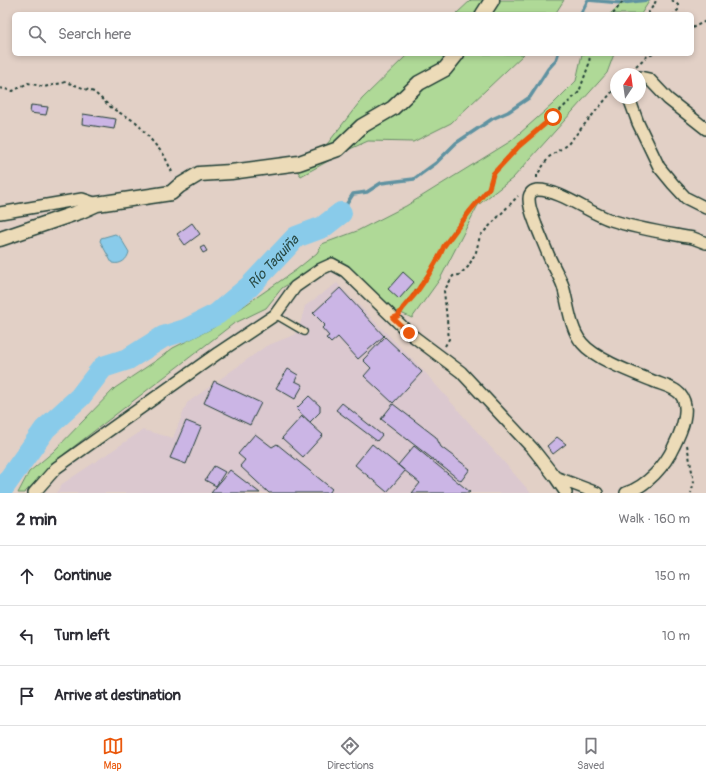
<!DOCTYPE html>
<meta charset="utf-8">
<style>
:root{--surface:#fff;--page:#f7f7f7;--text:#2b2b33;--muted:#7c7c81;--line:#e1e1e2;--accent:#ea580c}
body{margin:0;font-family:Pangolin,sans-serif;background:var(--page);color:var(--text)}
.compass{position:absolute;left:610px;top:68px;width:36px;height:36px;border-radius:50%;background:var(--surface);box-shadow:0 2px 6px #0003;rotate:13deg}
.stop{position:absolute;width:12px;height:12px;margin:-9px;border:3px solid #ea580c;border-radius:50%;background:#fff}
.stop.end{background:#ea580c;border-color:#fff;box-shadow:0 1px 4px #0008}
.list{margin:0;padding:0;list-style:none}
h2{display:flex;justify-content:space-between;align-items:center;height:52px;margin:0;padding:0 16px;font-size:17px}
h2 small{font-size:13px;font-weight:400;color:var(--muted)}
.list li{display:grid;grid-template-columns:26px 1fr auto;gap:12px;align-items:center;box-sizing:border-box;height:60px;padding:0 16px;border-top:1px solid var(--line)}
.list b{display:block;font-size:15px;white-space:nowrap}
.list em{font-size:13px;font-style:normal;color:var(--muted)}
.icon{flex:none;width:22px;height:22px;fill:none;stroke:currentColor;stroke-width:2;stroke-linecap:round;stroke-linejoin:round}
.map{position:relative;flex:none;width:706px;height:493px;overflow:hidden}
.search{position:absolute;background:var(--surface);box-shadow:0 2px 6px #0003;left:12px;right:12px;top:12px;height:44px;display:flex;align-items:center;gap:10px;box-sizing:border-box;padding:0 14px;border-radius:6px;color:var(--muted);font-size:15px}
.sheet{height:232px;background:var(--surface)}
nav{display:flex;justify-content:space-around;align-items:center;box-sizing:border-box;height:56px;border-top:1px solid var(--line);background:var(--surface);font-size:11px;color:var(--muted)}
nav a{display:grid;justify-items:center;gap:2px}
nav .on{color:var(--accent)}
.map>svg:first-child{display:block}
.built{fill:#dbc8cf}
.green{fill:#afd997;stroke:#678b66}
.water{fill:#89cbea;stroke:#5f92a1}
.lines{fill:none;stroke-linecap:round;stroke-linejoin:round}
.stream{stroke:#5f92a1;stroke-width:3.5}
.river{stroke:#89cbea;stroke-width:22}
.building{fill:#cbb5e5;stroke:#1f3d34}
.service-casing{stroke:#1f3d34;stroke-width:8}
.minor-casing{stroke:#1f3d34;stroke-width:14}
.tertiary-casing{stroke:#1f3d34;stroke-width:17}
.path{stroke:#1f3d34;stroke-width:2;stroke-dasharray:3 3;stroke-linecap:butt}
.service{stroke:#ecdbb8;stroke-width:5.5}
.minor{stroke:#ecdbb8;stroke-width:11}
.tertiary{stroke:#ecdbb8;stroke-width:14}
.route{stroke:#ea580c;stroke-width:5}
.labels{text-anchor:middle;stroke-width:4;stroke-linejoin:round;paint-order:stroke}
.water-label{font-size:14px;font-style:italic;fill:#2a4b46;stroke:#ecdbb8}
</style>
<div class="map">
<svg width="706" height="493" viewBox="0 0 706 493">
<rect width="100%" height="100%" fill="#e2d0c6"/>
<filter id="ink" filterUnits="userSpaceOnUse"><feTurbulence type="fractalNoise" baseFrequency=".025" numOctaves="2"/><feDisplacementMap in="SourceGraphic" scale="8" xChannelSelector="R" yChannelSelector="G"/><feConvolveMatrix kernelMatrix="1 2 1 2 8 2 1 2 1" color-interpolation-filters="sRGB"/></filter>
<g filter="url(#ink)">
<path class="built" d="M337,283l84,85 110,125h-475l6,-9 81,-54 30,8 14,-35 79,-57 28,-11 5,-7 6,-22z"/>
<path class="green" d="M471,0h93l-9,14h-99z
M625,0h25l-9,14h-31z
M408,54h116l-73,69 -38,19 -45,-1 -18,8 -49,27 -6,-8 33,-25 34,-44z
M582,54h32l-7,19 -94,105 -35,27 -38,74 -28,39 -18,-8 -59,-52 -13,5 -40,25 -16,20 -33,16 -170,131 -39,38h-6l11,-21 24,-20 62,-64 42,-28 16,-12 40,-20 28,-20 55,-38 21,-17 5,-9 35,-13 49,-25 105,-65 42,-37 23,-23z"/>
<path class="water" d="M115,234l5,3 9,15c-2,8 -8,13 -17,11l-12,-22 1,-3z"/>
<g class="lines">
<path class="stream" d="M588,0l34,3 25,-3
M581,14l7,-14
M341,213l12,-19 14,-2 14,-9 33,-4 22,-16 20,-20 36,-24 16,-7 22,-15 18,-28 8,-9 2,-6"/>
<path class="river" id="s1" d="M0,492l45,-63 35,-32 23,-30 25,-8 35,-22 22,-7 32,-16 33,-28 46,-49 27,-10 18,-14"/>
</g>
<path class="building" d="M31,105l17,2 -2,8 -16,-2z
M83,114l33,5 -2,10 -32,-5z
M192,223l8,11 -15,11 -8,-11z
M204,246l3,5 -4,2 -3,-5z
M403,272l11,10 -15,17 -11,-10z
M340,288l44,48 -26,23 -20,-22 -7,6 -5,-5 3,-2 -7,-8 3,-3 -12,-12z
M385,337l37,35 -29,31 -29,-27 7,-8 -8,-8z
M288,369l10,6 -3,6 8,4 -8,14 -19,-11z
M214,381l47,22 -11,22 -46,-22z
M309,396l11,10v6l-10,10 -14,-13z
M342,403l40,32 -5,6 -41,-31z
M393,404l43,33 5,10 29,22 -9,12 -80,-62z
M302,416l21,19 -20,22 -21,-19z
M186,421l15,6 -15,37 -16,-6z
M255,434l17,13 5,-3 55,45 -3,4h-60l-29,-27 5,-6 -7,-6z
M557,437l9,7 -13,10 -6,-8z
M372,444l33,27 -18,21 -32,-27z
M414,446l56,46 -1,1h-57l8,-10 -22,-18z
M214,466l11,6 -9,14 -11,-6z
M230,470l30,23h-49z"/>
<g class="lines">
<g class="service-casing">
<path id="service" d="M275,315l29,17"/>
</g>
<g class="minor-casing">
<path id="minor" d="M640,77l9,2 19,20 38,30
M629,98l9,25 21,44 14,17 13,14 20,10
M0,213l82,-14 15,5
M555,477l11,16
M34,493l22,-25 162,-115 57,-38 20,-28 26,-18 11,-5 13,7 64,62 52,39 72,77 22,28 42,16
M626,493c21,-7 39,-27 48,-47 7,-14 18,-38 6,-52 -6,-7 -18,-9 -27,-13 -20,-8 -58,-22 -71,-38 -12,-14 -14,-40 -19,-57 -3,-8 -8,-17 -12,-25 -5,-11 -10,-24 -15,-36 -3,-8 -7,-17 -7,-26 0,-6 4,-9 9,-9 22,0 51,23 73,30 26,9 55,13 82,18l13,5"/>
</g>
<g class="tertiary-casing">
<path id="tertiary" d="M483,14l9,-14
M0,239l79,-27 18,-8 74,-11 8,-7 20,-12 32,-2 68,-9 39,-14 24,-23 31,-18 26,-25 26,-14 12,-15"/>
</g>
<path class="path" d="M672,0l6,5v5l-4,4
M613,14l11,-14
M648,14c2,-5 7,-9 8,-14
M692,28l14,-7
M636,66l10,-9 7,-3
M0,88l13,3 15,-8 16,4 22,-5 28,10 19,17 23,13 28,33 9,19
M537,178v-3l12,-18 19,-13 44,-52 4,-2
M401,311l28,-37 11,-19 4,-9 26,-35 19,-23 4,-14 26,-28 34,-29 26,-25 10,-28 1,-10
M445,346l4,-7 -5,-48 9,-15 6,-1 9,-8 8,-15 4,-16 38,-40
M687,445l7,37 -3,11"/>
<use href="#service" class="service"/>
<use href="#minor" class="minor"/>
<use href="#tertiary" class="tertiary"/>
</g>
</g>
<g class="lines" filter="url(#ink)">
<path class="route" d="M409,333l-16,-15 5,-2 5,-8 13,-15 13,-19 11,-19 4,-9 26,-35 19,-23 4,-14 26,-28 34,-29"/>
</g>
<g class="labels">
<g class="water-label">
<text dy="5" stroke="none"><textPath href="#s1" startOffset="366">Río Taquiña</textPath></text>
</g>
</g>
</svg>
<svg class="compass" viewBox="-18 -18 36 36"><path d="M0-13l5 13h-10z" fill="#e53935"/><path d="M0 13l5-13h-10z" fill="#7c7c81"/></svg>
<div class="stop" style="left:553px;top:117px"></div>
<div class="stop end" style="left:409px;top:333px"></div>
<div class="search"><svg class="icon" aria-label="search" viewBox="0 0 24 24"><circle cx="10" cy="10" r="6"/><path d="M15 15l6 6"/></svg>Search here</div>
</div>
<section class="sheet">
<h2>2 min<small>Walk · 160 m</small></h2>
<ul class="list">
<li><svg class="icon" aria-label="ahead" viewBox="0 0 24 24"><path d="M12 20V5M6 11l6-6 6 6"/></svg><div><b>Continue</b></div><em>150 m</em></li>
<li><svg class="icon" aria-label="left" viewBox="0 0 24 24"><path d="M17 20v-9H6M10 6l-5 5 5 5"/></svg><div><b>Turn left</b></div><em>10 m</em></li>
<li><svg class="icon" aria-label="arrive" viewBox="0 0 24 24"><path d="M6 21V4h12l-3 4 3 4H6"/></svg><div><b>Arrive at destination</b></div></li>
</ul>
</section>
<nav>
<a class="on"><svg class="icon" aria-label="map" viewBox="0 0 24 24"><path d="M3 6l6-2 6 2 6-2v14l-6 2-6-2-6 2zM9 4v14M15 6v14"/></svg>Map</a>
<a><svg class="icon" aria-label="directions" viewBox="0 0 24 24"><path d="M12 3l9 9-9 9-9-9zM9 14v-3h6M13 9l2 2-2 2"/></svg>Directions</a>
<a><svg class="icon" aria-label="saved" viewBox="0 0 24 24"><path d="M7 4h10v16l-5-4-5 4z"/></svg>Saved</a>
</nav>
